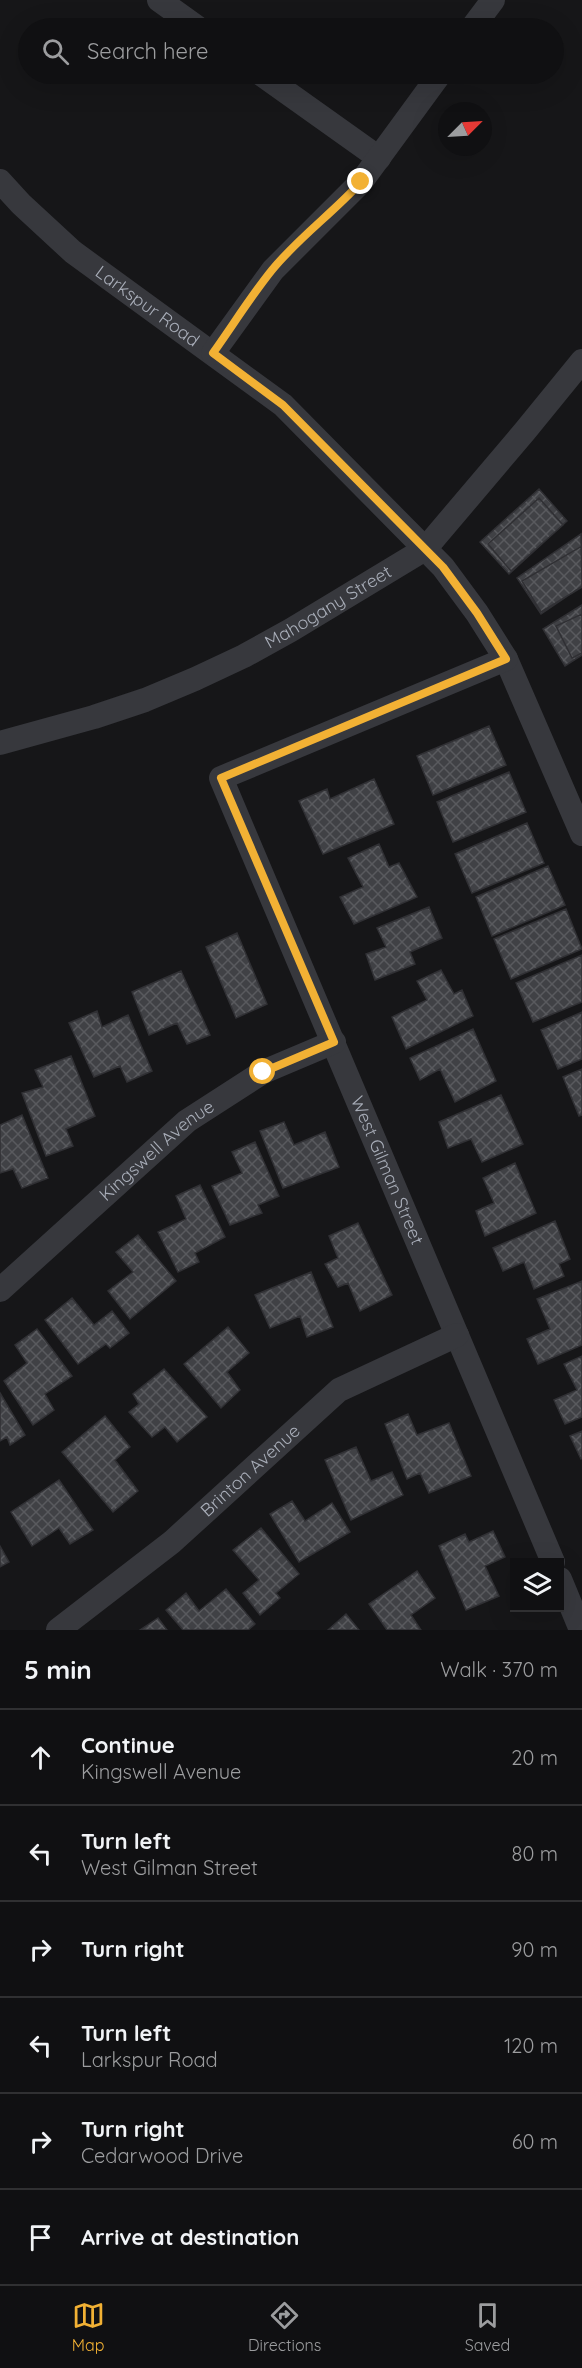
<!DOCTYPE html>
<meta charset="utf-8">
<style>
:root{--surface:#101012;--page:#19191b;--text:#f1f3f6;--muted:#9c9d9f;--line:#303032;--accent:#f2b134}
body{margin:0;font-family:Quicksand,sans-serif;background:var(--page);color:var(--text)}
.controls{position:absolute;right:18px;bottom:18px;display:grid;overflow:hidden;border-radius:0px;box-shadow:0 6px 24px #0002}
.controls button{width:54px;height:54px;display:grid;place-items:center;padding:0;border:0;border-bottom:2px solid var(--line);background:var(--surface);color:var(--text);font:30px sans-serif}
.compass{position:absolute;left:438px;top:102px;width:54px;height:54px;border-radius:50%;background:var(--surface);box-shadow:0 6px 24px #0002;rotate:66deg}
.stop{position:absolute;width:18px;height:18px;margin:-14px;border:4px solid #f2b134;border-radius:50%;background:#fff}
.stop.end{background:#f2b134;border-color:#fff;box-shadow:0 2px 6px #0008}
.list{margin:0;padding:0;list-style:none}
h2{display:flex;justify-content:space-between;align-items:center;height:78px;margin:0;padding:0 24px;font-size:26px}
h2 small{font-size:20px;font-weight:400;color:var(--muted)}
.list li{display:grid;grid-template-columns:39px 1fr auto;gap:18px;align-items:center;box-sizing:border-box;height:96px;padding:0 24px;border-top:2px solid var(--line)}
.list b{display:block;font-size:22px;white-space:nowrap}
.list p{margin:0;font-size:20px;white-space:nowrap;color:var(--muted)}
.list em{font-size:20px;font-style:normal;color:var(--muted)}
.icon{flex:none;width:33px;height:33px;fill:none;stroke:currentColor;stroke-width:2;stroke-linecap:round;stroke-linejoin:round}
.map{position:relative;flex:none;width:582px;height:1630px;overflow:hidden}
.search{position:absolute;background:var(--surface);box-shadow:0 6px 24px #0002;left:18px;right:18px;top:18px;height:66px;display:flex;align-items:center;gap:15px;box-sizing:border-box;padding:0 21px;border-radius:33px;color:var(--muted);font-size:22px}
.sheet{height:654px;background:var(--surface)}
nav{display:flex;justify-content:space-around;align-items:center;box-sizing:border-box;height:84px;border-top:2px solid var(--line);background:var(--surface);font-size:16px;color:var(--muted)}
nav a{display:grid;justify-items:center;gap:3px}
nav .on{color:var(--accent)}
.map>svg:first-child{display:block}
.building{fill:url(#building-cross-hatch);stroke:#303034;stroke-width:1.5}
.lines{fill:none;stroke-linecap:round;stroke-linejoin:round}
.minor{stroke:#37383d;stroke-width:24}
.route{stroke:#f2b134;stroke-width:8}
.labels{text-anchor:middle;stroke-width:4.5;stroke-linejoin:round;paint-order:stroke}
.street-label{font-size:18px;fill:#a8adb8;stroke:#111113}
</style>
<div class="map">
<svg width="582" height="1630" viewBox="0 0 582 1630">
<defs>
<pattern id="building-cross-hatch" width="8" height="8" patternUnits="userSpaceOnUse" patternTransform="scale(1.5)"><rect width="8" height="8" fill="#404145"/><path d="M0 0l8 8M0 8l8-8" fill="none" stroke="#595a5e"/></pattern>
</defs>
<rect width="100%" height="100%" fill="#161618"/>
<path class="building" d="M539,489l28,32 -58,53 -29,-32z
M539,498l24,27 -52,46 -23,-27z
M581,534l1,52 -41,28 -24,-36z
M582,546v41l-41,25 -19,-31z
M582,605v50l-17,11 -22,-37z
M582,614v39l-10,5 -16,-32z
M489,726l17,39 -73,30 -16,-39z
M509,772l17,40 -73,30 -16,-40z
M374,779l20,45 -71,30 -24,-53 28,-12 3,10z
M527,823l17,40 -72,30 -17,-39z
M379,844l10,23 10,-4 18,34 -63,27 -14,-27 23,-10 -15,-29z
M548,866l17,39 -73,31 -16,-39z
M429,907l13,31 -32,14 5,12 -40,16 -9,-26 20,-7 -9,-19z
M566,909l16,40 -71,30 -17,-40z
M237,933l30,71 -31,14 -30,-71z
M582,955v47l-49,20 -17,-39z
M441,970l13,24 8,-4 11,26 -67,33 -14,-32 35,-17 -10,-19z
M181,971l29,64 -23,9 -10,-21 -28,12 -17,-43z
M97,1011l5,16 26,-12 24,56 -25,11 -7,-16 -26,11 -25,-54z
M582,1012v47l-24,10 -17,-39z
M473,1029l23,52 -41,21 -15,-33 -20,11 -10,-22z
M71,1056l24,60 -29,13 7,17 -27,10 -24,-63 21,-6 -8,-17z
M582,1069v46l-3,1 -16,-39z
M501,1095l22,49 -41,18 -11,-23 -23,9 -9,-26z
M22,1115l26,63 -26,10 -9,-19 -13,4v-48z
M284,1122l10,23 31,-13 14,35 -56,21 -23,-57z
M255,1142l24,54 -21,9 4,8 -32,12 -18,-39 30,-13 -10,-21z
M515,1163l21,50 -51,23 -9,-25 18,-8 -11,-25z
M200,1185l25,52 -30,16 4,9 -21,10 -20,-40 28,-13 -10,-23z
M555,1221l15,38 -11,5 5,12 -30,13 -10,-27 -21,9 -10,-23z
M358,1223l34,72 -32,16 -12,-28 -10,4 -13,-23 13,-6 -9,-22z
M138,1235l38,46 -46,38 -22,-28 25,-19 -17,-20z
M311,1272l22,55 -26,10 -7,-21 -30,12 -15,-33z
M582,1281v64l-44,19 -11,-25 23,-10 -13,-30z
M72,1298l22,27 18,-14 17,22 -19,15 -4,-4 -28,20 -33,-44z
M228,1327l21,26 -22,19 13,18 -19,18 -37,-44z
M37,1329l35,47 -27,18 9,16 -21,15 -29,-44 23,-18 -12,-18z
M582,1356v61l-17,7 -11,-24 23,-10 -13,-26z
M164,1369l43,48 -30,25 -12,-15 -13,10 -23,-25 10,-8 -6,-10z
M0,1393l25,42 -15,10 -3,-8 -7,4z
M408,1414l9,21 32,-12 22,53 -42,17 -9,-20 -13,6 -22,-55z
M105,1416l25,31 -15,13 23,31 -25,21 -51,-60z
M582,1431v27l-1,1 -11,-23z
M356,1447l15,34 21,-9 11,23 -52,25 -26,-60z
M59,1480l34,50 -23,14 -11,-16 -27,18 -21,-34z
M292,1501l13,20 27,-18 18,29 -51,30 -29,-48z
M261,1528l38,46 -23,19 4,5 -20,17 -17,-22 16,-13 -26,-30z
M493,1531l12,26 -20,9 14,30 -33,14 -27,-64 26,-12 4,8z
M0,1546l9,16 -9,5z
M417,1571l18,27 -24,17 10,15h-34l-18,-26z
M226,1589l29,35 -7,6h-65l-17,-20 20,-17 13,18z
M346,1614l13,16h-31z
M158,1618l9,12h-27z"/>
<g class="lines">
<g class="minor">
<path d="M159,0l39,28"/>
<path d="M472,28l21,-28"/>
<path d="M261,74l118,84"/>
<path id="s1" d="M0,181l21,23 52,48 210,153 160,162 34,46 29,46 76,175"/>
<path d="M213,353l60,-83 88,-88 79,-108"/>
<path id="s2" d="M506,659l-285,119 332,784"/>
<path id="s3" d="M0,743l94,-26 51,-17 50,-21 49,-23 47,-26 134,-81 100,-118 57,-70"/>
<path id="s4" d="M0,1290l187,-169 76,-49 71,-30"/>
<path d="M560,1579l21,51"/>
<path id="s5" d="M58,1630l114,-88 167,-152 118,-55"/>
</g>
</g>
<g class="lines">
<path class="route" d="M263,1072l71,-30 -113,-264 285,-119 -29,-46 -34,-46 -160,-162 -70,-52c20,-28 38,-57 59,-83 27,-33 61,-57 89,-88"/>
</g>
<g class="labels">
<g class="street-label">
<text dy="6" stroke="none"><textPath href="#s1" startOffset="194">Larkspur Road</textPath></text>
<text dy="6" stroke="none"><textPath href="#s3" startOffset="357">Mahogany Street</textPath></text>
<text dy="6" stroke="none"><textPath href="#s4" startOffset="210">Kingswell Avenue</textPath></text>
<text dy="6" stroke="none"><textPath href="#s2" startOffset="735">West Gilman Street</textPath></text>
<text dy="6" stroke="none"><textPath href="#s5" startOffset="250">Brinton Avenue</textPath></text>
</g>
</g>
</svg>
<div class="controls">
<button><svg class="icon" aria-label="layers" viewBox="0 0 24 24"><path d="M12 4l9 5-9 5-9-5zM3 14l9 5 9-5"/></svg></button>
</div>
<svg class="compass" viewBox="-18 -18 36 36"><path d="M0-13l5 13h-10z" fill="#e53935"/><path d="M0 13l5-13h-10z" fill="#9c9d9f"/></svg>
<div class="stop" style="left:263px;top:1072px"></div>
<div class="stop end" style="left:361px;top:182px"></div>
<div class="search"><svg class="icon" aria-label="search" viewBox="0 0 24 24"><circle cx="10" cy="10" r="6"/><path d="M15 15l6 6"/></svg>Search here</div>
</div>
<section class="sheet">
<h2>5 min<small>Walk · 370 m</small></h2>
<ul class="list">
<li><svg class="icon" aria-label="ahead" viewBox="0 0 24 24"><path d="M12 20V5M6 11l6-6 6 6"/></svg><div><b>Continue</b><p>Kingswell Avenue</p></div><em>20 m</em></li>
<li><svg class="icon" aria-label="left" viewBox="0 0 24 24"><path d="M17 20v-9H6M10 6l-5 5 5 5"/></svg><div><b>Turn left</b><p>West Gilman Street</p></div><em>80 m</em></li>
<li><svg class="icon" aria-label="right" viewBox="0 0 24 24"><path d="M7 20v-9h11M14 6l5 5-5 5"/></svg><div><b>Turn right</b></div><em>90 m</em></li>
<li><svg class="icon" aria-label="left" viewBox="0 0 24 24"><path d="M17 20v-9H6M10 6l-5 5 5 5"/></svg><div><b>Turn left</b><p>Larkspur Road</p></div><em>120 m</em></li>
<li><svg class="icon" aria-label="right" viewBox="0 0 24 24"><path d="M7 20v-9h11M14 6l5 5-5 5"/></svg><div><b>Turn right</b><p>Cedarwood Drive</p></div><em>60 m</em></li>
<li><svg class="icon" aria-label="arrive" viewBox="0 0 24 24"><path d="M6 21V4h12l-3 4 3 4H6"/></svg><div><b>Arrive at destination</b></div></li>
</ul>
</section>
<nav>
<a class="on"><svg class="icon" aria-label="map" viewBox="0 0 24 24"><path d="M3 6l6-2 6 2 6-2v14l-6 2-6-2-6 2zM9 4v14M15 6v14"/></svg>Map</a>
<a><svg class="icon" aria-label="directions" viewBox="0 0 24 24"><path d="M12 3l9 9-9 9-9-9zM9 14v-3h6M13 9l2 2-2 2"/></svg>Directions</a>
<a><svg class="icon" aria-label="saved" viewBox="0 0 24 24"><path d="M7 4h10v16l-5-4-5 4z"/></svg>Saved</a>
</nav>
